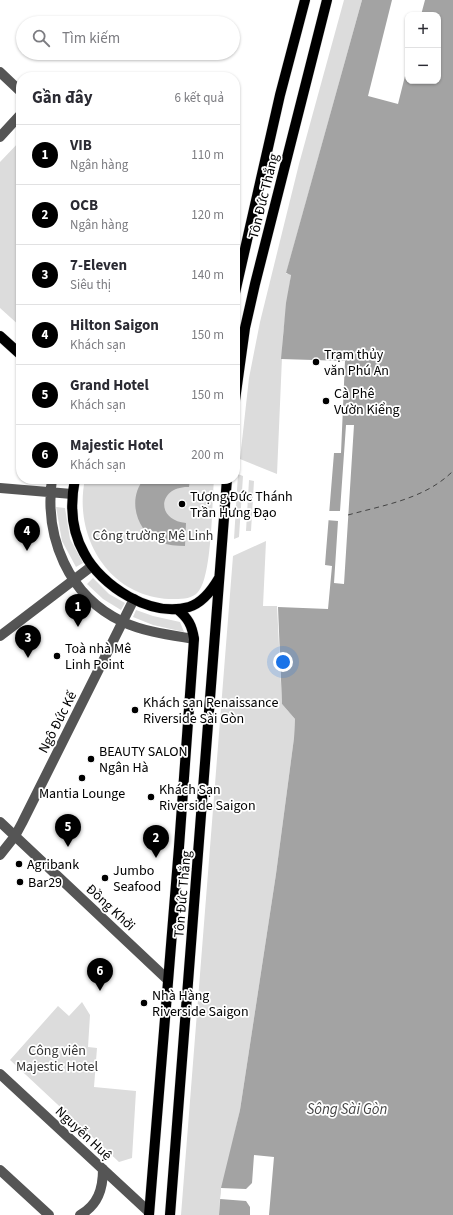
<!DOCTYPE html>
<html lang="vi">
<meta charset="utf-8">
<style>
:root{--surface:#fff;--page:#f2f2f3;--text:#2b2b33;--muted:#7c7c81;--line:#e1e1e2;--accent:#000}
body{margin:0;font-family:"Source Sans 3",sans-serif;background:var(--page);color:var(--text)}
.controls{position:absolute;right:12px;top:12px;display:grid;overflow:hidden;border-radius:8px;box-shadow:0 1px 3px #0004}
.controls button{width:36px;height:36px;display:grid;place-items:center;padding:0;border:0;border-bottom:1px solid var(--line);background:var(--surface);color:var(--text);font:20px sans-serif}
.you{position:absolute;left:283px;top:662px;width:14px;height:14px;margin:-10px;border:3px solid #fff;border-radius:50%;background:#1a73e8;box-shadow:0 0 0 6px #1a73e833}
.badge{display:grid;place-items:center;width:26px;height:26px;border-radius:50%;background:var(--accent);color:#fff;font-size:13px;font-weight:700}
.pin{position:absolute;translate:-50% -33px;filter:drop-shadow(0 1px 2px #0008)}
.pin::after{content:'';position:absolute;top:21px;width:14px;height:12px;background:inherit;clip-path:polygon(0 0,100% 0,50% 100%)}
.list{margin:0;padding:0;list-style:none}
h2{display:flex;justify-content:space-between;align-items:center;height:52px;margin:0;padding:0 16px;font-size:17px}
h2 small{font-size:13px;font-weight:400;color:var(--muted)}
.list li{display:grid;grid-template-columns:26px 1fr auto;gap:12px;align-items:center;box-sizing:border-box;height:60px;padding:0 16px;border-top:1px solid var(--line)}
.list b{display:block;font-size:15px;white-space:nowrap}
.list p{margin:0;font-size:13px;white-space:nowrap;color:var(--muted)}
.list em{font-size:13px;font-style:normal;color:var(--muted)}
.icon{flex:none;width:22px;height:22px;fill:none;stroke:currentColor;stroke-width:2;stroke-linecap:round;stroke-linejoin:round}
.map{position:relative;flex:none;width:453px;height:1215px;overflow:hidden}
.search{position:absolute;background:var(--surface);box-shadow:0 1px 3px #0004;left:16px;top:16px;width:224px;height:44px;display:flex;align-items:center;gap:10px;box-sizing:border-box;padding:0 14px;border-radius:22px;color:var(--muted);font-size:15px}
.panel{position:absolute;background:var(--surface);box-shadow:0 1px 3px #0004;left:16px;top:72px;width:224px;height:412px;border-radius:16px}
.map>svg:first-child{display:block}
.green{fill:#dcdcdc}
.water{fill:#a3a3a3;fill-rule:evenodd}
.pier{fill:#fff}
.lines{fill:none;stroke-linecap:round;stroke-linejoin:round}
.ferry{stroke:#444;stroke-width:1;stroke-dasharray:5 4;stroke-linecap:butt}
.major-casing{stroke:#dbdbdb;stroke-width:11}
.minor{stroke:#555;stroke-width:10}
.major{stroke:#000;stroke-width:10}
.poi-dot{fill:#000;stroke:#fff;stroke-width:1.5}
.labels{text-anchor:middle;stroke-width:3.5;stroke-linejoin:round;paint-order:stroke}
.street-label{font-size:14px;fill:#000;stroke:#fff}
.poi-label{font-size:14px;fill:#000;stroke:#fff;text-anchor:start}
.park-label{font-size:14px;fill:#333;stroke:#fff}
.water-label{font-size:15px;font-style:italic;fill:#444;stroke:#fff}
</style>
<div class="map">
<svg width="453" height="1215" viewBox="0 0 453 1215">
<rect width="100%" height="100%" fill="#fff"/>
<path class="green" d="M344,0h18l-76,274h5l-8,60 -6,140 -37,-15 9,-81 11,-56 39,-158z
M21,140v187l-21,-19v-146z
M238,474l5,2 -4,61 -5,2z
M85,479h129c-2,23 -2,98 -16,113 -7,8 -19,7 -29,7 -61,-3 -96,-63 -84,-120z
M249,480l5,1 -3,50h-5z
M56,507l9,1 5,31 13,24 -7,4 -14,-26z
M266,541l-3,65h14l5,98 13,15 -1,19 -18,136 -36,236 -20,89 -1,16h-38l52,-659z
M93,578l16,16 16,9 -4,7 -18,-11 -16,-15z
M136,610l17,6 27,6 4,10 -31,-7 -20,-8z
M82,1002l8,13 -2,32 9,1 -3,39 42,4 -4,67 -13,4 -109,-102 48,-54 11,10z"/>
<path class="water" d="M362,0h91v1215h-234l2,-27 19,-78 36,-236 18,-136 1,-19 -13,-15 -4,-97 50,2 4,-43 -7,-1 1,-13 8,-99h7l4,-92 -64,-2 5,-56 5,-28 -5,-2zM408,15h30v66h-30z
M144,479h46l-1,8c-31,-1 -34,33 -3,36l-1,23c-9,0 -17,-1 -25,-4 -24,-10 -33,-43 -16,-63z"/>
<path class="pier" d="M392,0h33l-4,15h-13v49l-10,40 -30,-8z
M346,425h8l-10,159 -10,-1 4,-62 -12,-1 1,-9h13z
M254,1155l20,2 -5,58h-19v-8l-4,-6 -26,-2 1,-11 25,1 6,-6z"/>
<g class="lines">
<path class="ferry" d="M348,515c36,-10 77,-16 105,-44"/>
<g class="major-casing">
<path id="major" d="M235,293l45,-198 25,-95
M0,336l21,19
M235,400l10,-72 10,-44 72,-284
M75,479c-5,25 -4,51 9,74 17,33 67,65 105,54 13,-4 23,-17 30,-29
M149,1215l30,-368 15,-208c-2,-14 -6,-21 -17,-30
M170,1215l57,-736"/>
</g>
<path class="minor" d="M0,72l21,20
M0,137l21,-23
M52,479c-8,58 16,117 71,143 22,10 47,13 71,17
M0,488l72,6
M0,636l92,-70
M0,822l168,158
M0,855l15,-19 7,-13 112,-224
M0,1074l149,138
M0,1170l49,45
M80,1215c18,-10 23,-26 23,-46"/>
<use href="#major" class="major"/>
</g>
<g class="poi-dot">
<circle cx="316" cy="362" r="4"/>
<circle cx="326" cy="401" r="4"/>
<circle cx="182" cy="504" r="4"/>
<circle cx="57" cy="656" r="4"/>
<circle cx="135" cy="710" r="4"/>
<circle cx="91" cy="759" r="4"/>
<circle cx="82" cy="778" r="4"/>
<circle cx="151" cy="797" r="4"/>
<circle cx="19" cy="864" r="4"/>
<circle cx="105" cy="878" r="4"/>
<circle cx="20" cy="882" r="4"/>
<circle cx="144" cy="1003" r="4"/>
</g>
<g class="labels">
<g class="street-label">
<text transform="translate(263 196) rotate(-76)" y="5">Tôn Đức Thắng</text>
<text transform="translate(57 722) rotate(-63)" y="5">Ngô Ðức Kế</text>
<text transform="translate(182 894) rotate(-85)" y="5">Tôn Ðức Thắng</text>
<text transform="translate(111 907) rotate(43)" y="5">Ðồng Khởi</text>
<text transform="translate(84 1133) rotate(43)" y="5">Nguyễn Huệ</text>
</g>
<g class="poi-label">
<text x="324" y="359">Trạm thủy<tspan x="324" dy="16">văn Phú An</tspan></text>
<text x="334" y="398">Cà Phê<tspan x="334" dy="16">Vườn Kiểng</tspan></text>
<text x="190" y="501">Tượng Đức Thánh<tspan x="190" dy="16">Trần Hưng Đạo</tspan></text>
<text x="65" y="653">Toà nhà Mê<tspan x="65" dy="16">Linh Point</tspan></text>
<text x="143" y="707">Khách sạn Renaissance<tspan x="143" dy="16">Riverside Sài Gòn</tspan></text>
<text x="99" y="756">BEAUTY SALON<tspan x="99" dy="16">Ngân Hà</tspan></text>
<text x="159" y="794">Khách Sạn<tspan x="159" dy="16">Riverside Saigon</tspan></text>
<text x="82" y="798" text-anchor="middle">Mantia Lounge</text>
<text x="27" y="869">Agribank</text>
<text x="113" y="875">Jumbo<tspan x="113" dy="16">Seafood</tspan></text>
<text x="28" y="887">Bar29</text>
<text x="152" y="1000">Nhà Hàng<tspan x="152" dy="16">Riverside Saigon</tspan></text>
</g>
<g class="park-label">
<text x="153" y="540">Công trường Mê Linh</text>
<text x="57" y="1055">Công viên<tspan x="57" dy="16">Majestic Hotel</tspan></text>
</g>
<g class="water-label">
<text x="347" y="1114">Sông Sài Gòn</text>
</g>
</g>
</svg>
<div class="controls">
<button>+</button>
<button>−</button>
</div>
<div class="you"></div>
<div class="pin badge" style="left:78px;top:627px">1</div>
<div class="pin badge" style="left:156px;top:858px">2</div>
<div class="pin badge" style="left:28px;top:658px">3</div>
<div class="pin badge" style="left:27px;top:551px">4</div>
<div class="pin badge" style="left:68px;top:847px">5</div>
<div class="pin badge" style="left:100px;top:991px">6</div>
<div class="search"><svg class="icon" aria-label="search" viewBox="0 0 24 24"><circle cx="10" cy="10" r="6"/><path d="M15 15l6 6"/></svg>Tìm kiếm</div>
<section class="panel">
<h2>Gần đây<small>6 kết quả</small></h2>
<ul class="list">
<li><span class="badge">1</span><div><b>VIB</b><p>Ngân hàng</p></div><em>110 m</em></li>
<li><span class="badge">2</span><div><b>OCB</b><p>Ngân hàng</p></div><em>120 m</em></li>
<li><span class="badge">3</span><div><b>7-Eleven</b><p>Siêu thị</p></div><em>140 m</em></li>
<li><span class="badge">4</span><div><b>Hilton Saigon</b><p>Khách sạn</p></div><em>150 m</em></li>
<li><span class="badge">5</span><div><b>Grand Hotel</b><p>Khách sạn</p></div><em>150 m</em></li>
<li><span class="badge">6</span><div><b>Majestic Hotel</b><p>Khách sạn</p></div><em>200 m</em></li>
</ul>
</section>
</div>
